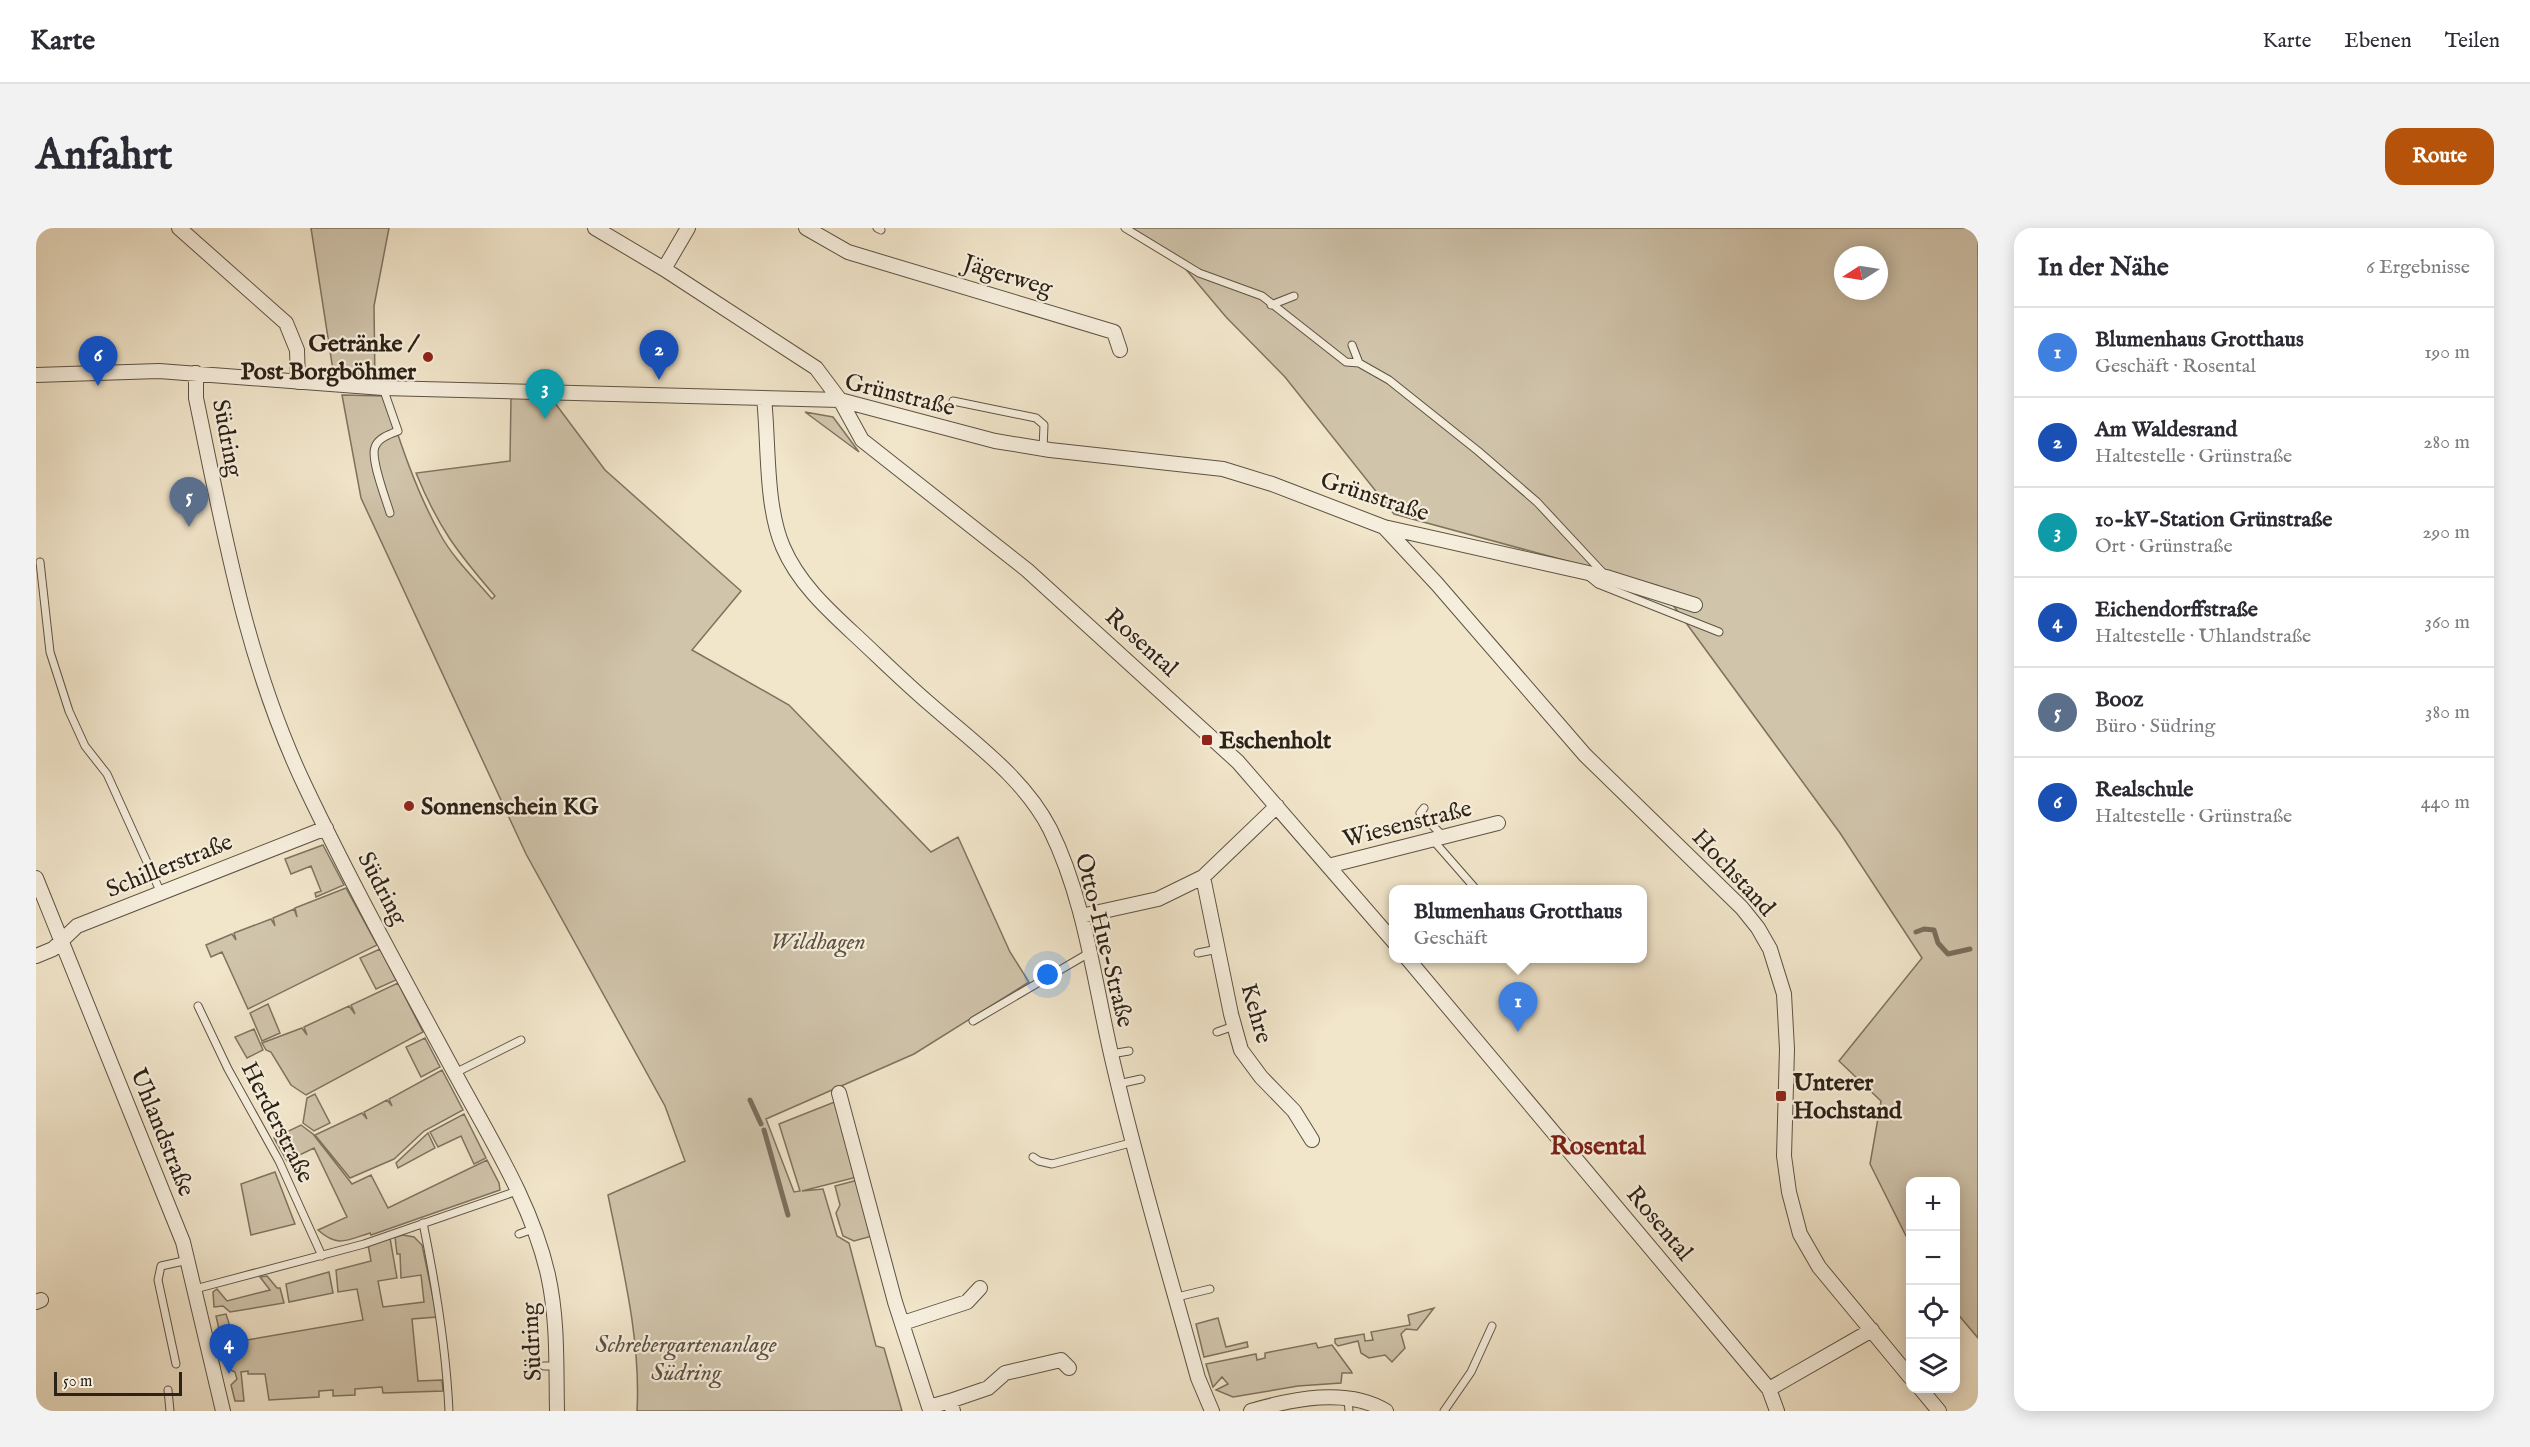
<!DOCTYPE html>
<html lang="de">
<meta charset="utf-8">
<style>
:root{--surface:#fff;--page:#f2f2f3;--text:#2b2b33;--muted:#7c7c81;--line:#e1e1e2;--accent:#b45309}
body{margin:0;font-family:"IM FELL English",serif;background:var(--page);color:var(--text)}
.controls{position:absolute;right:18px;bottom:18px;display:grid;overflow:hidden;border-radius:12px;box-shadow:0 3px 15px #0003}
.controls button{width:54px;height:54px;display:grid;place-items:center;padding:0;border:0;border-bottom:2px solid var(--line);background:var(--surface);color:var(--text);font:30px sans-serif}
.compass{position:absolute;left:1798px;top:18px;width:54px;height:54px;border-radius:50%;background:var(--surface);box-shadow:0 3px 15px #0003;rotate:258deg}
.scale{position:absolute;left:18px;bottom:15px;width:128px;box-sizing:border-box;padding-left:6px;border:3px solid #2c2216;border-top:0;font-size:16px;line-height:21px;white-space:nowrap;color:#2c2216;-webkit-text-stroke:4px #f6eedd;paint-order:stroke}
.you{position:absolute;left:1012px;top:747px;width:21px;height:21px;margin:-15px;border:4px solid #fff;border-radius:50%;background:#1a73e8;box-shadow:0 0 0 9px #1a73e833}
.badge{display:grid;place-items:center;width:39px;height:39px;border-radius:50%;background:var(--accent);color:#fff;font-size:20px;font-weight:700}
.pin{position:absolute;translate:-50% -50px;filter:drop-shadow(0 2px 3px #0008)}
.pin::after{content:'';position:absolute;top:32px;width:21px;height:18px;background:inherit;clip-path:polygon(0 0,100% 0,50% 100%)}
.popup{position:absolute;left:1353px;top:657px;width:258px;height:78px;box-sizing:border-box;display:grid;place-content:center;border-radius:12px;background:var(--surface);filter:drop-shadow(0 2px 4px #0005);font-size:20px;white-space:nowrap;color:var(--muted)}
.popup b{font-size:22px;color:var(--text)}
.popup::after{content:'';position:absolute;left:50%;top:100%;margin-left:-12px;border:12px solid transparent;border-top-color:var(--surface)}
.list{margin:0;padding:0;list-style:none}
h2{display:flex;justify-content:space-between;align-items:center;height:78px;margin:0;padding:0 24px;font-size:26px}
h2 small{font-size:20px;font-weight:400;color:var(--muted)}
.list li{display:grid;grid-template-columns:39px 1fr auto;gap:18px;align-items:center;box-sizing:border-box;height:90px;padding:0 24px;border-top:2px solid var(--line)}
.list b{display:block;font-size:22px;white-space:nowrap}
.list p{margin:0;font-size:20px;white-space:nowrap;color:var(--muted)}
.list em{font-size:20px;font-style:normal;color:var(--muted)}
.icon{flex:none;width:33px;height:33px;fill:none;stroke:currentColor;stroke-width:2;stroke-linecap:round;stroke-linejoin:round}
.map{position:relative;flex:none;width:1942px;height:1183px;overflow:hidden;border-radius:18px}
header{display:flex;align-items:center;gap:36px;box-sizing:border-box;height:84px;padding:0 30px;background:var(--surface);border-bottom:2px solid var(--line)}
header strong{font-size:28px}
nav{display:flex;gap:33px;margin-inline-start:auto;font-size:21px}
.intro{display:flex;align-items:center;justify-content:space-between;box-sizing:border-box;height:144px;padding:0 36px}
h1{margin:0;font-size:42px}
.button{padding:15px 27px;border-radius:18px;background:var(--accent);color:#fff;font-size:21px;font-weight:700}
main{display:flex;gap:36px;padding:0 36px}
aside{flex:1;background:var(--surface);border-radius:18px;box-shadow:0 3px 15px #0003}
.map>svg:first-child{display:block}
.green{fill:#d0c4ab;stroke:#7e7360;stroke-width:1.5;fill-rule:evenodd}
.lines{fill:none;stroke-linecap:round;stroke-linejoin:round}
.stream{stroke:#7a6f5d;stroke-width:5}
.lane-casing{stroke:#5d5343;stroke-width:9}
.street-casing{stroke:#5d5343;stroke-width:16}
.lane{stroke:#f6eedd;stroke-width:7}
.street{stroke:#f6eedd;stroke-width:14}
.poi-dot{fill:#8f2418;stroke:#f6eedd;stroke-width:2}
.labels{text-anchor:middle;stroke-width:4.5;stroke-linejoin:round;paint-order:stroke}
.street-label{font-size:24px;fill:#2c2216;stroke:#f6eedd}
.poi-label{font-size:24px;font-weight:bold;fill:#2c2216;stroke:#f6eedd;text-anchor:start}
.park-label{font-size:24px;font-style:italic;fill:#5d5343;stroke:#f6eedd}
.neighbourhood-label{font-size:26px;font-weight:bold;fill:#7a1f14;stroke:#f6eedd}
</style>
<header>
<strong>Karte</strong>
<nav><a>Karte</a><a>Ebenen</a><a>Teilen</a></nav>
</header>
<div class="intro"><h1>Anfahrt</h1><a class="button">Route</a></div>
<main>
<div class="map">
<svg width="1942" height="1183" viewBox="0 0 1942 1183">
<rect width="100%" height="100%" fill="#f1e5ca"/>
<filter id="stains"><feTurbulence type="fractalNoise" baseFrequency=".00333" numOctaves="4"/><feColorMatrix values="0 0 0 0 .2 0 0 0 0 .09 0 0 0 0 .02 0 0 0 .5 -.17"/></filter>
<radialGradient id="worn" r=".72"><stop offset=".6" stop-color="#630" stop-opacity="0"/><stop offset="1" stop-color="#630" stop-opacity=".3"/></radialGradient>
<path class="green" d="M275,0h78l-15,78 1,77h-40z
M1094,0h848v1110l-22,-26v-130h-46v62l-40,-80 11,-63 -42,-40 83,-103 -82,-125 -181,-247 -265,-72 -109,-137 -59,-60 -53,-63zM1807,27h36v36h-36z
M306,167l43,1c15,46 31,95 55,138 13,24 34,44 52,65l3,-3c-38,-44 -57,-69 -79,-123l94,-12 1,-64 41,2 53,71 136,121 -49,59 97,55 142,147 27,-15 52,115 19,30 -115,72 -148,65 28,73 6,-1 -21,-67 58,-23 20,76 -55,14 21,-2 14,47 12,7 27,103 8,2 18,63h-265c4,-72 -15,-146 -29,-216l77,-34 -20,-55 -139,-252 -165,-356z
M769,184l28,5 26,35z
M287,617l21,40 -28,12 -1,-4 6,-2 -10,-25 -20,8 -6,-15z
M310,660l31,57 -129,64 -26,-57 -11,5 -5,-12 26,-11 4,6 -2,-7 37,-14 4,7 -2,-8 21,-9 3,8 -2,-9z
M344,721l16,31 -20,9 -16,-31z
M362,755l25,49 -117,63 -15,-10 -20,-33 -5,-2 -4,-7 40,-15 5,7 -3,-8 45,-21 6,8 -4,-9z
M232,776l12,29 -18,8 -12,-28z
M218,801l9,21 -16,8 -12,-21z
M389,810l15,29 -19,10 -15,-30z
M406,842l21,40 -39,21 -30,28 -44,19 -35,-43 47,-22 5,6 -3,-7 23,-12 5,6 -3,-7z
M279,866l15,29 -16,8 -11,-8 4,-25z
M428,886l22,44 -12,6 -13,-28 -23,11 -8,-15z
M265,897l12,9 39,50 19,-9 17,33 99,-48 12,23 1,7 -129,45 -1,-2c-23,7 -32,15 -52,-3l29,-13 -33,-69 -27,13 -13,-23z
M392,905l7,15 -37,20 -2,-5z
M239,944l20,52 -44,11 -10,-51z
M822,952l14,56 -18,5 -11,-5 -7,-23 4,-8 -5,-19z
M367,1007l11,2 8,8 15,72 -25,2 6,62 24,-1 1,11 -60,2 -1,-6 -27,2v6l-22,1v-6l-14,1v6l-50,3 -4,-26h-17v-3l-7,1 3,29h-9l-4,-16 6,-6 -2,-7 -7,-3 -12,-53 10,-2 9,28 128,-22 -6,-31 -19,3 -2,-22 35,-9 -3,-16 22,-7 7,40 -19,3 5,26 41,-5 -3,-27 -20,3 -1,-24h-3l-2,-17z
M293,1044l4,21 -44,9 -3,-18z
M231,1048l10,12h3l4,15 -54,9 -7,-6 -9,1 -1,-15 4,-3 10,12 43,-11 -10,-13z
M1398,1080l-17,22 -11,-1 -5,5 4,14 -13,14 -7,-7 -16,3 -8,-5 -3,-12 -20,5 -3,-3v-4l29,-5 1,7 8,-1 -2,-8 39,-7 -2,-10z
M1182,1090l8,29 21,-5 1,5 -44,10 -8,-33z
M1280,1115l2,5 14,-3 19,26 1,2h-10l-1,10 -43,3 -65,11 -17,-7 12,-6 -6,-7 -9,10 -1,-3 -6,-20 50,-10 1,6 8,-2v-5z"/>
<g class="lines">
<path class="stream" d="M1880,704l8,-3 10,1 4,13 10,11 22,-5
M714,872l11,24
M728,902l24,85"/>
<g class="lane-casing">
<path id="lane" d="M841,0l4,2
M1089,0l74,45 63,23 84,66 13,1 30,17 89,71 59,51 68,73
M1235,77l23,-9
M1316,117l7,18
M347,160l15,43c-8,3 -20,7 -23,16 -5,12 11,52 15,66
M917,173l83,17 8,7 -1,24
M4,334l10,90 19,59 16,35 22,28 54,119
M1551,347l11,9 121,48
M1388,580l-4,5 23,23
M1396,611l42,48
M1162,725l20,-4
M162,778l30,63 51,92 43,95
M937,793l116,-68
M1181,804l17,-6
M1075,826l18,-3
M419,845l66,-33
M1082,856l23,-5
M997,929l6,4 13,3 82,-22
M387,995c13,63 23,124 26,188
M483,1006l14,-5
M159,1061l169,-45 153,-53
M1141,1069l33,-8
M140,1136l-18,-84 3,-14 27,-6
M508,1138h12
M132,1162l2,21
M1312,1171l1,12
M1408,1183l27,-39 21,-46"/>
</g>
<g class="street-casing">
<path id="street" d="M143,0l107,95 11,27 1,32
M559,0l69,41 152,99 24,32 22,40 165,130 211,192 156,180
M770,0l42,24 266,80 6,18
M628,41l24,-41
M160,145v25c28,134 50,264 109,388 47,99 100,195 152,291 34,63 75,127 91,198 10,45 8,90 9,136
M0,147l123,-4 224,17 457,12 155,41 55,9 173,19 49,15 112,43 222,50 89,28
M728,170c5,46 1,107 19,149 15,35 43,61 70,86 26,24 51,49 78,72 42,37 93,73 119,124 37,75 45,161 65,242 24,103 55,205 83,307l14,33
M1348,299l53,57 148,171 157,153 16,20 12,21 14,45 3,55 -3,107 5,36 11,42 19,33 91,110
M1292,638l170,-43
M1167,649l28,137 10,36 20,27 33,34 18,29
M0,650l147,364 40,169
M1045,688l77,-17 45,-22 74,-71
M0,728l17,-7 24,-23 249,-98
M1371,730l362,431 8,22
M803,865l56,209 34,105 21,-6 3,10
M0,1074l5,-2
M867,1095l64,-21 13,-14
M1884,1160l19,23
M1733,1161l103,-59
M914,1173l38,-13 17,-15 56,-13 8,8
M1215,1183c41,-12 96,-24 135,0"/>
</g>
<use href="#lane" class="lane"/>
<use href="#street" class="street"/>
</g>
<g class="poi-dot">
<circle cx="392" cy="129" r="6"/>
<rect x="1165" y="506" width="12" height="12" rx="3"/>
<circle cx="373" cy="578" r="6"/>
<rect x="1739" y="862" width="12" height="12" rx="3"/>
</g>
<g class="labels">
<g class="street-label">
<text transform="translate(972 47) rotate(17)" y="8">Jägerweg</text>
<text transform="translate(864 166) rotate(14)" y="8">Grünstraße</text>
<text transform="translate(192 210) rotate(79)" y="8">Südring</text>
<text transform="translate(1339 268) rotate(18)" y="8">Grünstraße</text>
<text transform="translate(1106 414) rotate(42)" y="8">Rosental</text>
<text transform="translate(1371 595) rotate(-14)" y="8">Wiesenstraße</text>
<text transform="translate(133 637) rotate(-22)" y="8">Schillerstraße</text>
<text transform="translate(1698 644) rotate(47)" y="8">Hochstand</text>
<text transform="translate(347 660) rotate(62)" y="8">Südring</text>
<text transform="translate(1069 712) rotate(76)" y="8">Otto-Hue-Straße</text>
<text transform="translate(1221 785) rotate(74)" y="8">Kehre</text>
<text transform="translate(242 894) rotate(63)" y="8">Herderstraße</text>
<text transform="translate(127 904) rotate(68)" y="8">Uhlandstraße</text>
<text transform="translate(1624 995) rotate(50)" y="8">Rosental</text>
<text transform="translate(495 1114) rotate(-93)" y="8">Südring</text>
</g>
<g class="poi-label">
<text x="380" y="123" text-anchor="end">Getränke /<tspan x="380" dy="28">Post Borgböhmer</tspan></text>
<text x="1183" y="520">Eschenholt</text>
<text x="385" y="586">Sonnenschein KG</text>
<text x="1757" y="862">Unterer<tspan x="1757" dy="28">Hochstand</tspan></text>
</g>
<g class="park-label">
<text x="782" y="721">Wildhagen</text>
<text x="650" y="1124">Schrebergartenanlage<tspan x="650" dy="28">Südring</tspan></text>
</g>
<g class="neighbourhood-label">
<text x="1562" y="926">Rosental</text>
</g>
</g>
<rect width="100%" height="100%" filter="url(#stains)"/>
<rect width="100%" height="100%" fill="url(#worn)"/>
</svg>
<div class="controls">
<button>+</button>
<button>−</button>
<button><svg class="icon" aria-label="locate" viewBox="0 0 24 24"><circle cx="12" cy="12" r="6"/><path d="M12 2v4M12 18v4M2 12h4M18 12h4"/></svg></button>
<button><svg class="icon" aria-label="layers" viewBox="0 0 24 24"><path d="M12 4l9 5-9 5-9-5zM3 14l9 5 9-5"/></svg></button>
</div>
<svg class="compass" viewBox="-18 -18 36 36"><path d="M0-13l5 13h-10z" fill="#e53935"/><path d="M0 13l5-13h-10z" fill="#7c7c81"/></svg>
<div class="scale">50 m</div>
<div class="you"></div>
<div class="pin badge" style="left:1482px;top:804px;background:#3f7fe0">1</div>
<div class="popup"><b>Blumenhaus Grotthaus</b>Geschäft</div>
<div class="pin badge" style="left:623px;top:152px;background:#1a4fb4">2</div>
<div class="pin badge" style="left:509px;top:191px;background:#0f9aa8">3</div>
<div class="pin badge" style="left:193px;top:1146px;background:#1a4fb4">4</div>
<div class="pin badge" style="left:153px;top:299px;background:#5c6f8a">5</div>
<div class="pin badge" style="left:62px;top:158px;background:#1a4fb4">6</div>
</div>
<aside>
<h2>In der Nähe<small>6 Ergebnisse</small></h2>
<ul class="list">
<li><span class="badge" style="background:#3f7fe0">1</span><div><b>Blumenhaus Grotthaus</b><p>Geschäft · Rosental</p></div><em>190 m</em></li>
<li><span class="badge" style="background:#1a4fb4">2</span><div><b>Am Waldesrand</b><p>Haltestelle · Grünstraße</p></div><em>280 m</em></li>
<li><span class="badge" style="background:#0f9aa8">3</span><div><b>10-kV-Station Grünstraße</b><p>Ort · Grünstraße</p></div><em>290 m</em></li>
<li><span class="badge" style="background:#1a4fb4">4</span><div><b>Eichendorffstraße</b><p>Haltestelle · Uhlandstraße</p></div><em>360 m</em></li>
<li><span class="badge" style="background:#5c6f8a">5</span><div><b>Booz</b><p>Büro · Südring</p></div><em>380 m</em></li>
<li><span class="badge" style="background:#1a4fb4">6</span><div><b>Realschule</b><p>Haltestelle · Grünstraße</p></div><em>440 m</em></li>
</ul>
</aside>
</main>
